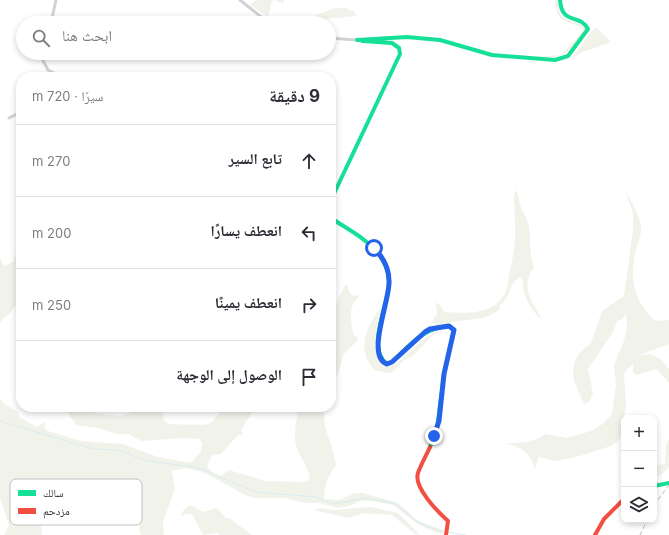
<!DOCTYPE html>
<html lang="ar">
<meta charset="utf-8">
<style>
:root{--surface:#fff;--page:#f7f7f7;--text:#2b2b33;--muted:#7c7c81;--line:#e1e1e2}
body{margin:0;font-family:Inter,"Noto Naskh Arabic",sans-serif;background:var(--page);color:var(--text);direction:rtl}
.controls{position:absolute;right:12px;bottom:12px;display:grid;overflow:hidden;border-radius:8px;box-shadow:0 2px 6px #0003}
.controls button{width:36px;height:36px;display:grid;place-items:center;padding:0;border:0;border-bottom:1px solid var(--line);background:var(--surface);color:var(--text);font:20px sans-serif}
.stop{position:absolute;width:12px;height:12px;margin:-9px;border:3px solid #2563eb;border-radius:50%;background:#fff}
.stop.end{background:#2563eb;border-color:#fff;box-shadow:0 1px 4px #0008}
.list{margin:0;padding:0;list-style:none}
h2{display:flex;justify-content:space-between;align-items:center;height:52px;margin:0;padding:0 16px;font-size:17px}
h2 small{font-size:13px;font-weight:400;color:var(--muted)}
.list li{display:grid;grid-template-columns:26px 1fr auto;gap:12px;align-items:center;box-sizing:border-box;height:72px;padding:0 16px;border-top:1px solid var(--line)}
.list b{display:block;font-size:15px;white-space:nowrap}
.list em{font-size:13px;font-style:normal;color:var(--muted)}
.icon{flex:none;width:22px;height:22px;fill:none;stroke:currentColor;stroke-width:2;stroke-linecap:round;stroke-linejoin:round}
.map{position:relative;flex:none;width:669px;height:535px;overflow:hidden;direction:ltr}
.search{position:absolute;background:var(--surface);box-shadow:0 2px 6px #0003;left:16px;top:16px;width:320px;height:44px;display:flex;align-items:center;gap:10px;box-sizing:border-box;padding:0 14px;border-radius:22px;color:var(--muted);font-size:15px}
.panel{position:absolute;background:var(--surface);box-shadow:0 2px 6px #0003;left:16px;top:72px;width:320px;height:340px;border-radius:16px;direction:rtl}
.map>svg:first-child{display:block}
.green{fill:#f1f3eb}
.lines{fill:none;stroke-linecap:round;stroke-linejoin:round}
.stream{stroke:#d8ebf0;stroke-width:1}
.street{stroke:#d2d2d2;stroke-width:3}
.fast{stroke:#16e098;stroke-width:4}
.jam{stroke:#f24e42;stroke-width:4}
.rail{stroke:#b9b9b9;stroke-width:1;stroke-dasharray:4 3;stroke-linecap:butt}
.route{stroke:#2563eb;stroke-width:5}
.key{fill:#fff;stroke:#c0c0c0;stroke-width:1}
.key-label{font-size:11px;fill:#2d2d2d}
</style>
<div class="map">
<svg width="669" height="535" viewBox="0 0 669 535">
<rect width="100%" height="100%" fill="#fff"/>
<path class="green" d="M256,0h28l-1,4 -8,-4 -3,1 -4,16 -18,-12z
M555,0h3c-1,23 11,18 27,26l1,4c-20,25 -20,29 -52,27l27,-2 22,-24 -1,-3c-16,-9 -26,-4 -27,-28z
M335,8h11l3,2 5,1 2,5 -31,3 -1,4h-12l4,-8z
M597,28l14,14 -31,11 -11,9 24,-33z
M515,190c5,5 3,8 5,14 2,8 8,14 9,23 2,14 0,27 5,40 -14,22 -3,32 8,52 -11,-7 -21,-26 -19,-38l-3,-4c-11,5 -9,21 -20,28v4c-13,11 -25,10 -42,12 -7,1 -14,4 -22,5l-1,-3h-4l6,-9 -1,-12 5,4 3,6c21,1 49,4 61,-19 3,-5 3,-12 4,-18 4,-17 7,-34 6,-52 0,-13 -2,-19 0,-33z
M626,192c6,11 13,22 15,34 1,9 -4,19 -6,27 -5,29 -1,48 20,68l14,-1v24l-32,12 13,-2 12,6 7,9v14l-12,-14 -21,6 -3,-3v-8l-7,6 -2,5 2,31 -6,33 -9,7 -31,10 -25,5 -16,-4 -4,12c-4,-16 -15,-23 -30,-26 15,0 28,0 40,-9l22,4 24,-7 10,-6 11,-11 4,-29 -2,-20 10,-24 3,-14 -1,-13 -4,5 -5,2 -4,11 -25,37 5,24 -4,9 -5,2 -10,-22 -1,-7 1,-11 5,-11 12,-10 11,-32 22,-15 9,-65v-17z
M21,238v59l-10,15 -11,10v-64l4,8 9,-4z
M346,283l4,10 4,3 7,-1c-14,10 -10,24 -8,39l6,5 -16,16 -4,17 -8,12v-70z
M381,307c-4,15 -13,53 5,60 19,-1 31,-33 56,-36l-10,5 -18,19 -10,5 -11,12 -5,1 -14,-3c-18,-22 -8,-43 7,-63z
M0,398l4,6 13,7 3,6 16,10 9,-5v6l3,3 33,10 42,3 35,13 33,6 10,-12 1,-8 -3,-4 -15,-1 -43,3 -13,-7h-11l-19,-6 -22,-3 -12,-18h19l12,6 24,3 12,-3 2,-6h31l-1,12 5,5 37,1 7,-3 12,-15h29l-1,6 -11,17 2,5h-5l-17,19 -9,1 -5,11 6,7 8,3 8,-6 37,11 40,1 4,-4c-2,-12 -11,-21 -14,-33 -3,-11 1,-27 3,-38h25c-2,23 9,36 12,58 -8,11 -12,21 -12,34l15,1 16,-7h8l29,8 7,3 19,17 25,9v5l-24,-10 -26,-20 -20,-4h-13l-11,5 -12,2 -17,-5h-14l-22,-5h-30l-9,-3 -42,-23 -17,-4 -14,3 3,18 -12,32 1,14h-23l-2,-7 1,-15c-8,-7 -15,-4 -24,-3 -5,0 -10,-4 -15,-4 -23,1 -40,5 -61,13l2,16h-38l5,-10 -9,-27z
M669,439v28l-8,8 -7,2v-10l11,-4 1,-19z
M190,505l13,7 14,-4 9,10h3l23,17h-32l-3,-2 -14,2 -11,-21h-4l-8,2 3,-5z
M371,507l27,6 22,22 -5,-1 -23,-19 -28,-2 -15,5 -31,-7h-5l6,-3 14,2z"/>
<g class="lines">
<path class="stream" d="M0,421l93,28 24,1 31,11 51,7 57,24 60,5 17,7 33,-6 30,6 17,15 16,8 16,5
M448,532l17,3"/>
<path class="street" d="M240,0l20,16 14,7
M51,23l5,-23
M329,38l28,2
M39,53l9,17 6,3 1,4
M9,118l12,-6"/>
<path class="fast" d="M357,40l50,-3 33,3 52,15 63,5 13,-4 20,-27c-8,-16 -26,-3 -28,-29
M331,200l69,-146 -1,-6 -7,-5 -30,-2
M331,218c16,11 37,21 49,38 5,7 9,16 9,26 0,23 -24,65 -2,82l5,-2c18,-17 31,-34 57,-36l5,4 -10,44 -7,54 -7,19
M654,486l15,-3"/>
<path class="jam" d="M430,447c-4,9 -9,17 -12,26 -5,14 20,39 30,48l-2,14
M595,535l9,-16 20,-20"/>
<path class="rail" d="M654,505l15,-20
M640,535l7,-15"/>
</g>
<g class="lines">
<path class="route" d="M374,248c9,9 15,21 15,33 2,16 -24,76 -2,83l5,-2 33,-30 5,-3 19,-3 5,4 -10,44 -5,47 -5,15"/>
</g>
<rect x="10" y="479" width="132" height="46" rx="6" class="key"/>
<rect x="18" y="490" width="18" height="6" fill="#16e098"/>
<rect x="18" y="508" width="18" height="6" fill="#f24e42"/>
<g class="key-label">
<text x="43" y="497">سالك</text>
<text x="43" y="515">مزدحم</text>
</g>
</svg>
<div class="controls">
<button>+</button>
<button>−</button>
<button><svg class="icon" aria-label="layers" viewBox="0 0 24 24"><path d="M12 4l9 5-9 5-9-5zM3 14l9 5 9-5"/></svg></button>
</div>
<div class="stop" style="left:374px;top:248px"></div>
<div class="stop end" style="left:434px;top:436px"></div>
<div class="search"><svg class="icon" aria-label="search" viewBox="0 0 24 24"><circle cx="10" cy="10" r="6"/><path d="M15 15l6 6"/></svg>ابحث هنا</div>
<section class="panel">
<h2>9 دقيقة<small>سيرًا · 720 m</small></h2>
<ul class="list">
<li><svg class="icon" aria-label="ahead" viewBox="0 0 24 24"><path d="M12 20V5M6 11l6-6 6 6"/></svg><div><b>تابع السير</b></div><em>270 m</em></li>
<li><svg class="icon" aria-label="left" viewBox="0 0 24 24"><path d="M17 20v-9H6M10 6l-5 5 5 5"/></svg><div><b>انعطف يسارًا</b></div><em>200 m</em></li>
<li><svg class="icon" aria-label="right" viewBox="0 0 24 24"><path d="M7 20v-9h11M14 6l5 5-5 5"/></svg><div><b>انعطف يمينًا</b></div><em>250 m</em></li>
<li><svg class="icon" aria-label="arrive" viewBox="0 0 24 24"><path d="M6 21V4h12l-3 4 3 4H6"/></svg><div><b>الوصول إلى الوجهة</b></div></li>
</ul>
</section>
</div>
